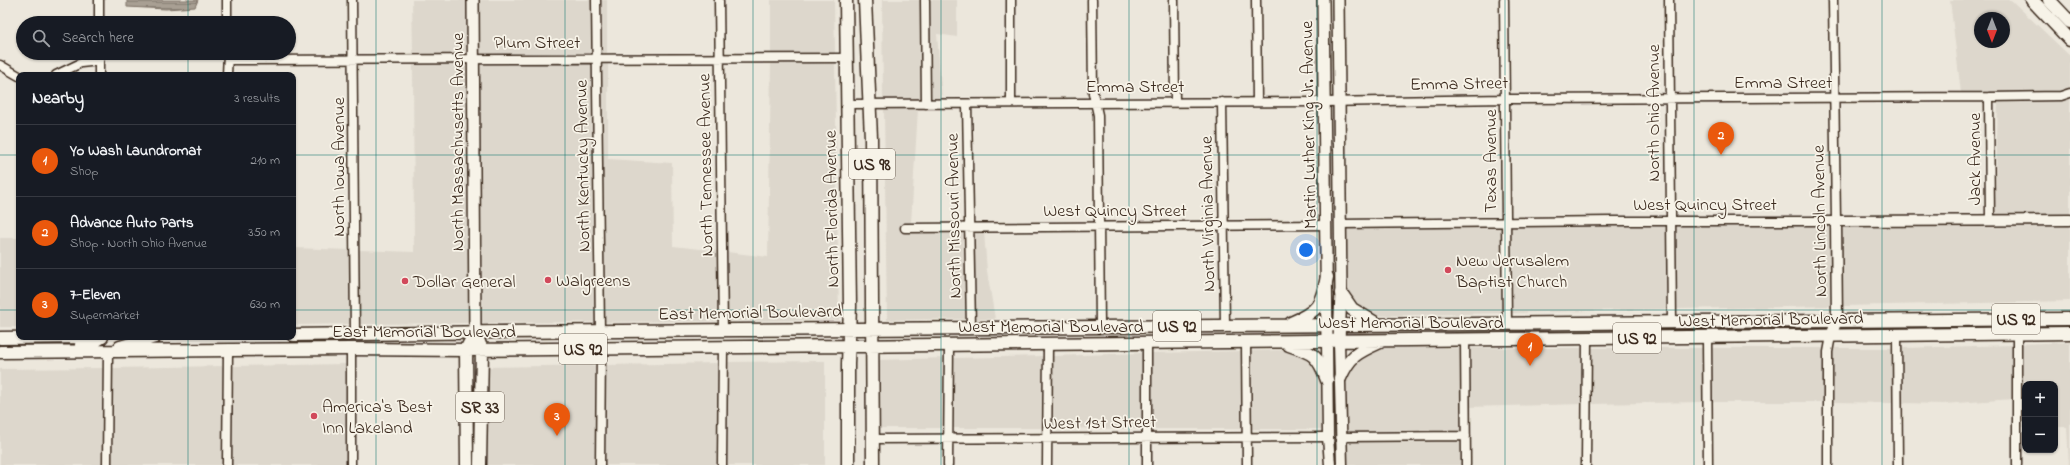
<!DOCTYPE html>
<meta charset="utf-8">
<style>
:root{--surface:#171b24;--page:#242831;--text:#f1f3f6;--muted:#9ea1a6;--line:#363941;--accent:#ea580c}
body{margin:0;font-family:"Indie Flower",sans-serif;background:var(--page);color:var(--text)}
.controls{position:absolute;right:12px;bottom:12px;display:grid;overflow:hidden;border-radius:8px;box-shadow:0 1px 3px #0004}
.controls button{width:36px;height:36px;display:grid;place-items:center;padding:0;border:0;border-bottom:1px solid var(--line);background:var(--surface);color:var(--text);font:20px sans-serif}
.compass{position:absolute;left:1974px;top:12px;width:36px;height:36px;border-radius:50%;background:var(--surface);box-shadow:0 1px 3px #0004;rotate:180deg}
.you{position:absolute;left:1306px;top:250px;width:14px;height:14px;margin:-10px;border:3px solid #fff;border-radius:50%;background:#1a73e8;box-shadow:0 0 0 6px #1a73e833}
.badge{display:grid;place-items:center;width:26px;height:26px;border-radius:50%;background:var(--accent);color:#fff;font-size:13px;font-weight:700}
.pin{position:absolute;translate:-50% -33px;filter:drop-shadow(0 1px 2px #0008)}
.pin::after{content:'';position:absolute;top:21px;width:14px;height:12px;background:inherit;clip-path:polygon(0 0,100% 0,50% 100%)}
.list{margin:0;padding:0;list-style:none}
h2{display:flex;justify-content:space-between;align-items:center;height:52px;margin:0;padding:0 16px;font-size:17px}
h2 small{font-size:13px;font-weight:400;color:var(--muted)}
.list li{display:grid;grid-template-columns:26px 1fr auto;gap:12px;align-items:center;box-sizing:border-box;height:72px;padding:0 16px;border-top:1px solid var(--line)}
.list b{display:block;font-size:15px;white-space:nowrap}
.list p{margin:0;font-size:13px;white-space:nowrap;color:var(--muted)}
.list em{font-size:13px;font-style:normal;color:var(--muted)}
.icon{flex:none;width:22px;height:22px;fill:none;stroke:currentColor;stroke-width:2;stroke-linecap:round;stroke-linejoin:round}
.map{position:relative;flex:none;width:2070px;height:465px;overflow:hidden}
.search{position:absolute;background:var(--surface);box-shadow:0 1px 3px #0004;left:16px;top:16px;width:280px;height:44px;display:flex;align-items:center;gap:10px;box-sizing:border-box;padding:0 14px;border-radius:22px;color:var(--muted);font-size:15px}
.panel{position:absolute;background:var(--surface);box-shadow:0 1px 3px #0004;left:16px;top:72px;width:280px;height:268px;border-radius:8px}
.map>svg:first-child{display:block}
.built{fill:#ddd7cc;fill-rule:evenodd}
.water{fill:url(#water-rules);stroke:#7c7064}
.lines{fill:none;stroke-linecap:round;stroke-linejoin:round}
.minor-casing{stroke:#3b2a1e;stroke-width:11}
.tertiary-casing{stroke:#3b2a1e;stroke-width:13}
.secondary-casing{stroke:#3b2a1e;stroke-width:14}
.primary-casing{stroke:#3b2a1e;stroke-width:15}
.minor{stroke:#f7f3e8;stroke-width:8}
.tertiary{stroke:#f7f3e8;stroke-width:10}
.secondary{stroke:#f7f3e8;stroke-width:11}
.primary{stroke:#f7f3e8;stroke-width:12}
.grid{fill:none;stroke:#0f766e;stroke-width:1;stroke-opacity:0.55}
.poi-dot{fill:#d1495b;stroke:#f7f3e8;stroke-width:1.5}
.labels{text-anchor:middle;stroke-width:3.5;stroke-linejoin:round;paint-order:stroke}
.shield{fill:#f7f3e8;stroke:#73665b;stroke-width:1}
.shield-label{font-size:17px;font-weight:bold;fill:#3b2a1e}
.street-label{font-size:18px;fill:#3b2a1e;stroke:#f7f3e8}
.poi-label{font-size:18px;fill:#3b2a1e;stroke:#f7f3e8;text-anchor:start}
</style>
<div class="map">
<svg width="2070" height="465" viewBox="0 0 2070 465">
<defs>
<pattern id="water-rules" width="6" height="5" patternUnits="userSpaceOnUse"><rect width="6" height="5" fill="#a89f93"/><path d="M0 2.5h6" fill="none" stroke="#8a8277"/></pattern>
</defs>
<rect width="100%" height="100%" fill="#ece7dc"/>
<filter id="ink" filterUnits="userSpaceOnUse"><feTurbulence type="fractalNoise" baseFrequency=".025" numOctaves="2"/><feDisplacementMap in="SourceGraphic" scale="8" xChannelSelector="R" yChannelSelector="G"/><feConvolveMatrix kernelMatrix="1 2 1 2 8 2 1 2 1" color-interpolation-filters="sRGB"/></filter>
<g filter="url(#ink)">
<path class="built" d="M412,0h57l1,53 -57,2z
M478,0h114l1,53 -115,1z
M600,0h7v53h-6z
M771,0h63l1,54 -64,-1z
M882,0h38l2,99 -39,1z
M929,0h28v37l-20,-3 5,65h-12z
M1950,0h61l59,56v32l-10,3 -99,2zM1980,18h24v24h-24z
M470,63l1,260 -112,1 -1,-74 56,2 -1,-188z
M478,63h115l3,259 -117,1z
M601,63h7v96l64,4 1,83 45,5 1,70 -115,1z
M771,63l64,1 4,256 -111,1 -1,-69 41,5z
M2070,98v117h-75l3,-113 63,-2z
M884,109h34l-7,114 -10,1v9l64,-1 1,87 -79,1z
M2070,224v77l-229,5v-80z
M1666,225l2,84 -157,4v-87z
M1674,225l158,1 1,80 -157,3z
M1502,226l1,87 -131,3 -18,-11 -9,-14 -1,-62z
M973,232h11l3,39 8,48h-20z
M0,238h19v89h-19z
M293,248l57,2v74l-57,1z
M2070,342v123h-1l-2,-38h-12v-43h-30v43h-4v-83z
M2013,345v54l-70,5 -41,-1v-55z
M1378,348h83v83l-115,1 -2,-53 12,-20z
M1469,348h113v56l-113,3z
M1591,348h112v54l-113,2z
M1711,348h113v54h-112z
M1833,348h60v55l-60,-1z
M1288,350l23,8 12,23v48h-72l-1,-78z
M1241,351l1,78h-91v-76z
M1142,353v76l-90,-1v-72z
M1043,356v72h-91l1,-70z
M945,358l-2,70h-66v-68z
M825,361v104h-98v-103z
M719,363l-1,102h-113v-100z
M346,364l1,101h-115v-99z
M597,365l-1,100h-112l1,-98z
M224,366l-1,99h-111v-97z
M104,368l-1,97h-103v-96z
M1461,440v25h-115v-23z"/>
<path class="water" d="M127,0h71l-3,7 -29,2 -39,-2z"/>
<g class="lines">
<g class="minor-casing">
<path id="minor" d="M99,0v23
M227,0v23
M352,0l3,335
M596,0l4,331
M719,0l4,330
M925,0l1,104
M1011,0v103
M1092,0l1,93 5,22 2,212
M1174,0l1,102
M1256,0l1,102
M1504,0l3,322
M1669,0l3,322
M99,53v22
M228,60l619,-2
M0,65l19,11
M56,75l25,-12 18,-2
M227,75l1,-22
M1989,97l1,123
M1222,102l3,223
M847,104l477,-2 181,-3 484,-2 72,-1 9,-3
M967,104l4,224
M1340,224l272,-3h224l-3,-221
M905,228l421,-3
M2017,334v131
M1897,336l1,129
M1707,338l1,127
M1465,340l1,125
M1246,342l1,123
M351,349v116
M1342,437l124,-1
M873,439l455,-2
M107,465l1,-114
M227,465l1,-115
M600,465l1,-116
M722,465l1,-118
M948,465l1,-121
M1047,465l1,-121
M1147,465v-122
M1586,465l1,-126
M1828,465v-113l3,-16"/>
</g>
<g class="tertiary-casing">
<path id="tertiary" d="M1831,336l6,-16 -1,-99 234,-1
M1327,341l1,96 2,28
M1339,341l3,124"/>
</g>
<g class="secondary-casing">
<path id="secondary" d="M473,0l2,332
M1323,0l4,341
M1338,0l3,293 -2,48"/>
</g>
<g class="primary-casing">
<path id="primary" d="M846,0l4,306 -2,58v101
M865,0l6,138 2,327
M2032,0l38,40
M2049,0l21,22
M1341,293l11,16 25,15
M1291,323c28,-12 30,-18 36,-46
M293,335l205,-3 1572,-13
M0,338l88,-1
M479,342l3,8 -2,115
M81,345l11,-2 10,-6
M1289,345c24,8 29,10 38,35
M120,347l35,-10
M0,352l351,-3 115,1 1604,-17
M1340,378c10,-23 18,-26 40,-36
M467,465l-1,-115 9,-18"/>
</g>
<use href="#minor" class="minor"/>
<use href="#tertiary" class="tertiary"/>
<use href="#secondary" class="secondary"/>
<use href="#primary" class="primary"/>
</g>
</g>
<path class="grid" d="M188,0v23M376,0v465M565,0v465M753,0v465M941,0v465M1129,0v465M1317,0v465M1505,0v465M1694,0v465M1882,0v465M188,53v22M0,155h19M293,155h1777M0,310h19M293,310h1777M188,337v128"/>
<g class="poi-dot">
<circle cx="1448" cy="270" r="4"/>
<circle cx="548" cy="280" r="4"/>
<circle cx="405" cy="281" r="4"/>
<circle cx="314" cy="416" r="4"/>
</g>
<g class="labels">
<g class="shield">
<rect x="849" y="149" width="46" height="30" rx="3"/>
<rect x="1992" y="304" width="48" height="30" rx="3"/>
<rect x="1153" y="311" width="48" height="30" rx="3"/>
<rect x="1613" y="323" width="48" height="30" rx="3"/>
<rect x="559" y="334" width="48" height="30" rx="3"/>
<rect x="456" y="392" width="48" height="30" rx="3"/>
</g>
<g class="shield-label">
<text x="872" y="170">US 98</text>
<text x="2016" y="325">US 92</text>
<text x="1177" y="332">US 92</text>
<text x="1637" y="344">US 92</text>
<text x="583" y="355">US 92</text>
<text x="480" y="413">SR 33</text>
</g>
<g class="street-label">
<text x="537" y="48">Plum Street</text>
<text x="1783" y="88">Emma Street</text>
<text transform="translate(1459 83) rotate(-1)" y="6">Emma Street</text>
<text x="1135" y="92">Emma Street</text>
<text transform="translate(1653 113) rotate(-90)" y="6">North Ohio Avenue</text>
<text transform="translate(1308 125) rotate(-91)" y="6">Martin Luther King Jr. Avenue</text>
<text transform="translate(457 142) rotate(-90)" y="6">North Massachusetts Avenue</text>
<text transform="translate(1974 159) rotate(-90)" y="6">Jack Avenue</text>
<text transform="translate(1490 161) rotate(-90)" y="6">Texas Avenue</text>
<text transform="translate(705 165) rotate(-91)" y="6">North Tennessee Avenue</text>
<text transform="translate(582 166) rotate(-91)" y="6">North Kentucky Avenue</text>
<text transform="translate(338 167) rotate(-90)" y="6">North Iowa Avenue</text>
<text x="1705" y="210">West Quincy Street</text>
<text transform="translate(831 209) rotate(-91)" y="6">North Florida Avenue</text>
<text x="1115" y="216">West Quincy Street</text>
<text transform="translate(1207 214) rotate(-91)" y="6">North Virginia Avenue</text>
<text transform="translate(953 216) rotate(-91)" y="6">North Missouri Avenue</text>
<text transform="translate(1819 221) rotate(-91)" y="6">North Lincoln Avenue</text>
<text transform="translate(750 312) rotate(-1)" y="6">East Memorial Boulevard</text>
<text transform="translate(1771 319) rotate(-1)" y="6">West Memorial Boulevard</text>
<text x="1411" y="328">West Memorial Boulevard</text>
<text x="1051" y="332">West Memorial Boulevard</text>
<text x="424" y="337">East Memorial Boulevard</text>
<text transform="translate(1100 422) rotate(-1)" y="6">West 1st Street</text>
</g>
<g class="poi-label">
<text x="1456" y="266">New Jerusalem<tspan x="1456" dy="21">Baptist Church</tspan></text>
<text x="556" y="286">Walgreens</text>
<text x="413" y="287">Dollar General</text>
<text x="322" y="412">America's Best<tspan x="322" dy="21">Inn Lakeland</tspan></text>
</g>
</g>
</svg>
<div class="controls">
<button>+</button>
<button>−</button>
</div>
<svg class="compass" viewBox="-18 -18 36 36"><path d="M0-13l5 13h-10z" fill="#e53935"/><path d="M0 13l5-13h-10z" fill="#9ea1a6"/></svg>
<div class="you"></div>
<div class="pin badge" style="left:1530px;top:366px">1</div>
<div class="pin badge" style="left:1721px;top:155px">2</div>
<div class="pin badge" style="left:557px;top:436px">3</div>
<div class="search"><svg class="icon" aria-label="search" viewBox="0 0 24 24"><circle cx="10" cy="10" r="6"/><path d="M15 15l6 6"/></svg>Search here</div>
<section class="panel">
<h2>Nearby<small>3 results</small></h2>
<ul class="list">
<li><span class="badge">1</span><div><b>Yo Wash Laundromat</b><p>Shop</p></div><em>210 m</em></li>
<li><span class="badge">2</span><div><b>Advance Auto Parts</b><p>Shop · North Ohio Avenue</p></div><em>350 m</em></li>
<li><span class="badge">3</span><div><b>7-Eleven</b><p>Supermarket</p></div><em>630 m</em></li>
</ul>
</section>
</div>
